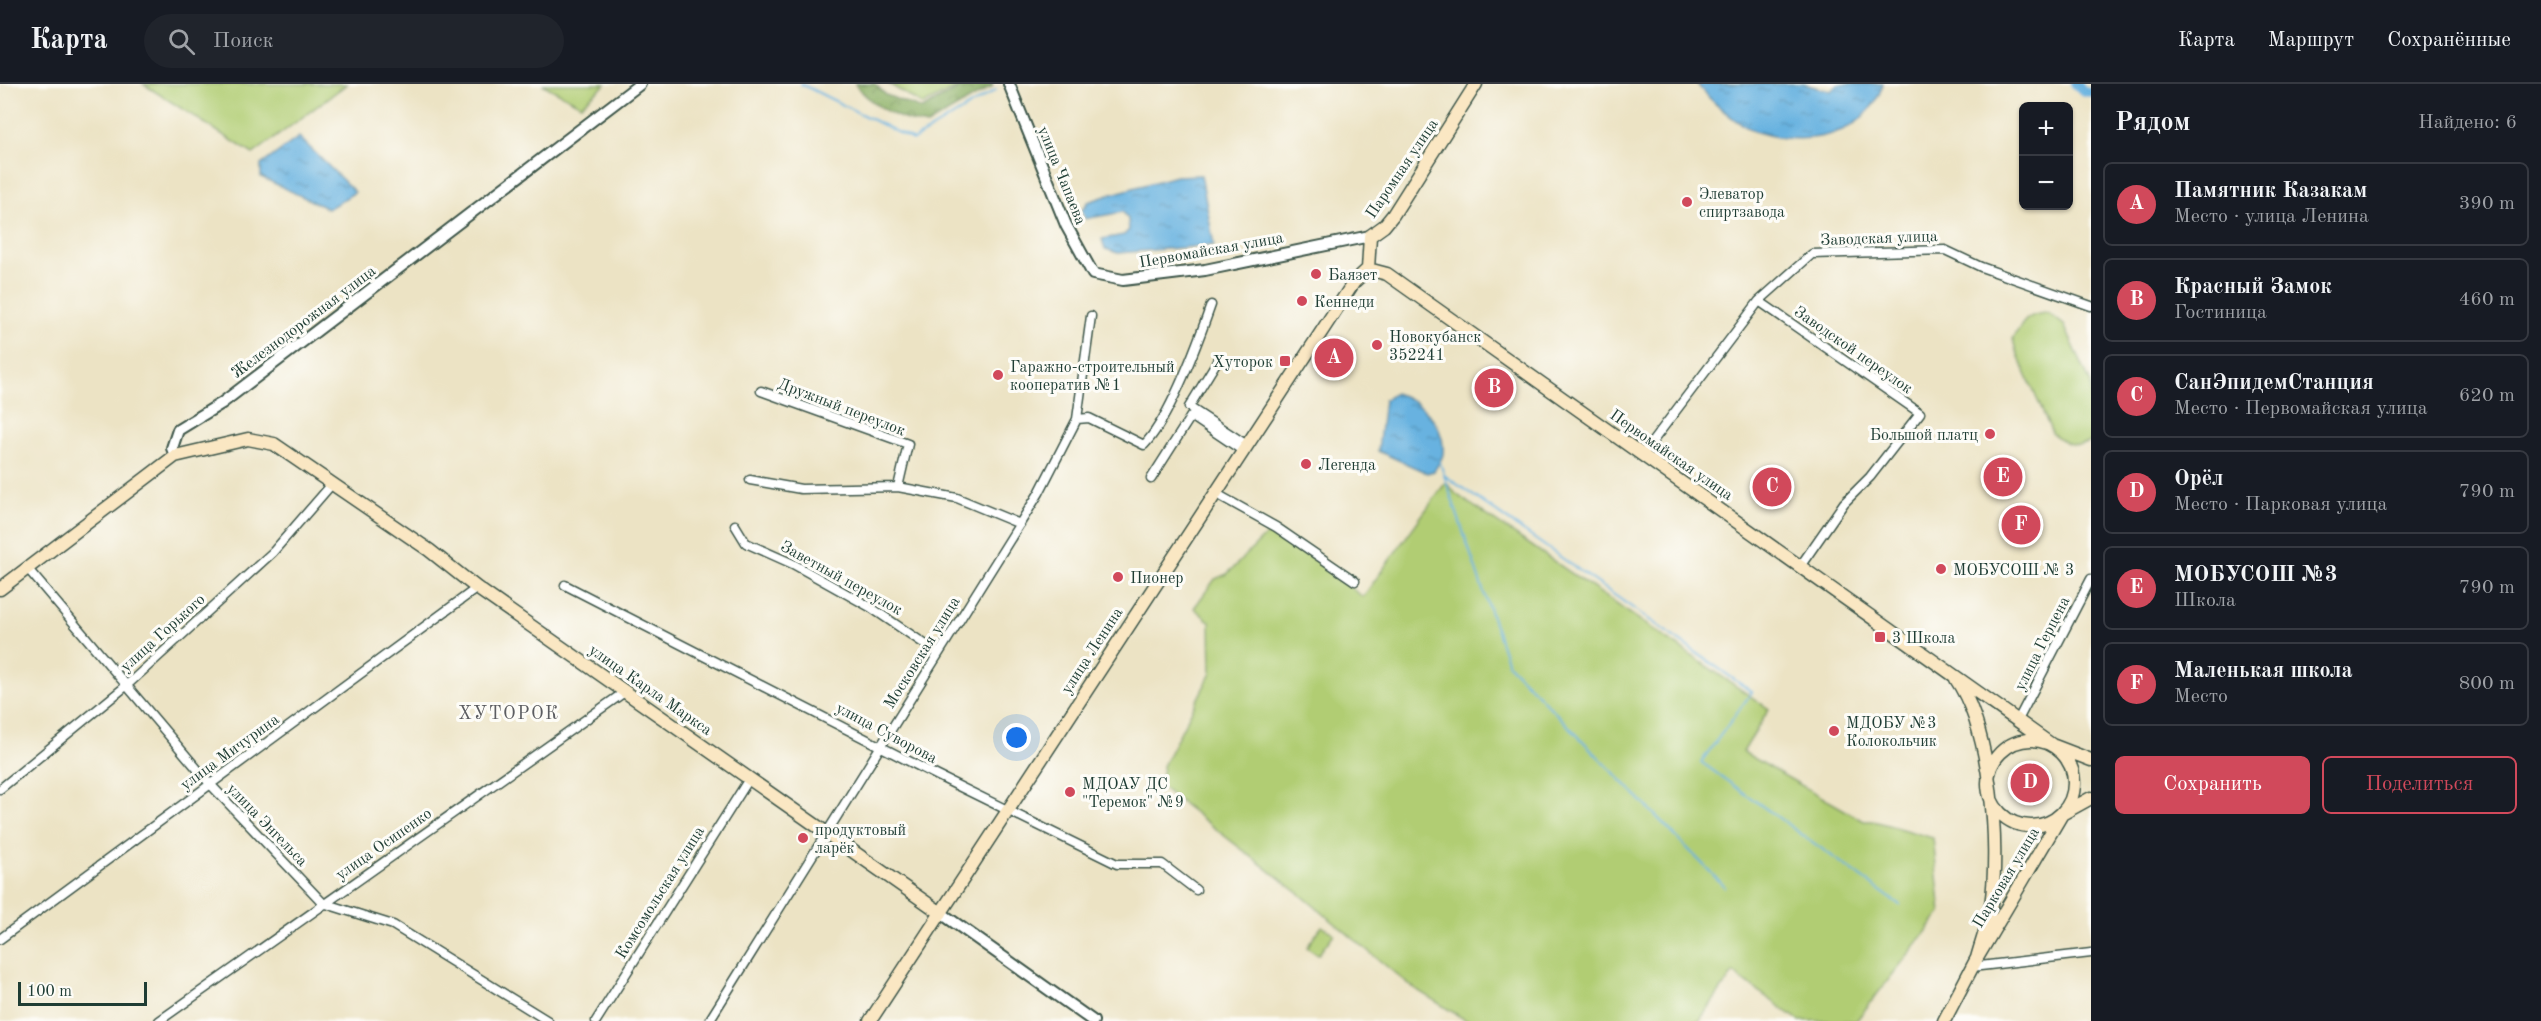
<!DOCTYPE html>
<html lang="ru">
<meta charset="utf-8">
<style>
:root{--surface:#171b24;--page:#20242c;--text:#f1f3f6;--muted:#9ea1a6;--line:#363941;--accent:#d1495b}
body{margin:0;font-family:"Old Standard TT",serif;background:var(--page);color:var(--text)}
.controls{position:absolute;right:18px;top:18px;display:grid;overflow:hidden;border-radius:9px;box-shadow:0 2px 4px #0004}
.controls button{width:54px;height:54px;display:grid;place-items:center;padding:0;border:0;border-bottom:2px solid var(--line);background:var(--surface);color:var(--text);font:30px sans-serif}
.scale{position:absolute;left:18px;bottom:15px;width:129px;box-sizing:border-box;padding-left:6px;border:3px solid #1f3d34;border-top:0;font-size:16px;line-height:21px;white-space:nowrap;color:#1f3d34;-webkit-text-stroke:4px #fdfcf7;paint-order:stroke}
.you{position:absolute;left:1017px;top:654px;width:21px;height:21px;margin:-15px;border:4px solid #fff;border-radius:50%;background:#1a73e8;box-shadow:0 0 0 9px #1a73e833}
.badge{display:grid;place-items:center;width:39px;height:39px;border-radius:50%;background:var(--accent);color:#fff;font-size:20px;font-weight:700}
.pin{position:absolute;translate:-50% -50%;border:3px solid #fff;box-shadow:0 2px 6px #0006}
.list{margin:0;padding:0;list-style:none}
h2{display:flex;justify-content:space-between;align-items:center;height:78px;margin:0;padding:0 24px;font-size:26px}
h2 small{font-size:20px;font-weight:400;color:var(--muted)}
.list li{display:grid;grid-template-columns:39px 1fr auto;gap:18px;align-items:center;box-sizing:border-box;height:84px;margin:0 12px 12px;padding:0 12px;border:2px solid var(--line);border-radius:9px}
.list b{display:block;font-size:22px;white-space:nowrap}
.list p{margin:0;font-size:20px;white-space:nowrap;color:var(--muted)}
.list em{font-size:20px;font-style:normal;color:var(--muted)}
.actions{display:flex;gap:12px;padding:18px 24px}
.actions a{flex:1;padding:14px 0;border:2px solid var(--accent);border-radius:9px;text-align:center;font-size:21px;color:var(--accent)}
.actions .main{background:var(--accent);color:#fff}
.icon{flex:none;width:33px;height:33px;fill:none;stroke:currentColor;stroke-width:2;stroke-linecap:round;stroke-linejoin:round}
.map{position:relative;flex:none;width:2091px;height:937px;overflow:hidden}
header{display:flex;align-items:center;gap:36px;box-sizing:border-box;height:84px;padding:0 30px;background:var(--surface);border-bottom:2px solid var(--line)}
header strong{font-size:28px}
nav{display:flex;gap:33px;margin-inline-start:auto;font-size:21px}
.search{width:420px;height:54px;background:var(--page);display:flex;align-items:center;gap:15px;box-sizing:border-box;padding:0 21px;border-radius:33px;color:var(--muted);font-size:22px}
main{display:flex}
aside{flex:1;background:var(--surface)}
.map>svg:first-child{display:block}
.green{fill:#b1cd73;stroke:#688554;stroke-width:1.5}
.forest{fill:url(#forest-crowns);stroke:#56764c;stroke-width:1.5}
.water{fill:url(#water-ripples);stroke:#44788a;stroke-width:1.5}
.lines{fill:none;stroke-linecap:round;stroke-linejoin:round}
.stream{stroke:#68b2e0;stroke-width:2}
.canal{stroke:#68b2e0;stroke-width:9}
.minor-casing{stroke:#3e564a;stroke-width:11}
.tertiary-casing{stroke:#3e564a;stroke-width:14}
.secondary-casing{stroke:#3e564a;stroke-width:15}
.minor{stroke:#fff;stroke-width:8}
.tertiary{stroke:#fff;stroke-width:10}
.secondary{stroke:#fae7c3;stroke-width:12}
.poi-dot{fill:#d1495b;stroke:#fdfcf7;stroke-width:2}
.labels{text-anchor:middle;stroke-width:6;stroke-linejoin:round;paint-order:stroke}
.street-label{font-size:16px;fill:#1f3d34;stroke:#fdfcf7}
.poi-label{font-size:16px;fill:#1f3d34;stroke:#fdfcf7;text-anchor:start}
.neighbourhood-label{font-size:18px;letter-spacing:1.5px;fill:#5c5d61;stroke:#fdfcf7}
</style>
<header>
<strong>Карта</strong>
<div class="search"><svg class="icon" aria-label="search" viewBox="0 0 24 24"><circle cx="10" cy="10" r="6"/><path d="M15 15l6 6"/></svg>Поиск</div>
<nav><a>Карта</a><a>Маршрут</a><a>Сохранённые</a></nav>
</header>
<main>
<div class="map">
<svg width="2091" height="937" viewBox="0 0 2091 937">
<defs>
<pattern id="forest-crowns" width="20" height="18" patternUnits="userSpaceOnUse" patternTransform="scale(1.5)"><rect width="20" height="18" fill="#8cb065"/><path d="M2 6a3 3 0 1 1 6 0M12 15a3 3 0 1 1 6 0" fill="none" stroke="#729054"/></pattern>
<pattern id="water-ripples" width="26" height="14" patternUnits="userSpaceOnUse" patternTransform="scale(1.5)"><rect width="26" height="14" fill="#68b2e0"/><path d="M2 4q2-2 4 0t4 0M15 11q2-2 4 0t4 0" fill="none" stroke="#5592b6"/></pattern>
</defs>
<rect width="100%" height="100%" fill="#fdfcf7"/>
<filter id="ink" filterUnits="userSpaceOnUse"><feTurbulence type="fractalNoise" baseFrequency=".0167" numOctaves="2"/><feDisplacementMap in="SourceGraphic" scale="12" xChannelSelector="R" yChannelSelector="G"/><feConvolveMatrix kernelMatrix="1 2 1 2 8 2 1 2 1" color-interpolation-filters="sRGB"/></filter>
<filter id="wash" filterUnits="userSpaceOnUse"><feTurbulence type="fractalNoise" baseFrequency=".008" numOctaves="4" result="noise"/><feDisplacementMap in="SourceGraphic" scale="24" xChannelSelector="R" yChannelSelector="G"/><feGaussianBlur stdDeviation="1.35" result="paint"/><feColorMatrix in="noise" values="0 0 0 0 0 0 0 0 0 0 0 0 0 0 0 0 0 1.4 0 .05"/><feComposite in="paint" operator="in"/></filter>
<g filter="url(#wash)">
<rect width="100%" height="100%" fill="#ece3c4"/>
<path class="green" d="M143,0h204l-94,70z
M542,0h64l-25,21z
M889,0h74l-40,21z
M2048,229l16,12 27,59v58c-15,7 -28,1 -39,-9l-36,-82 -3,-12c9,-17 15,-26 35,-26z
M1446,398l10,12 313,215 -26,43 121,69h10l59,17 8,75 -85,108h-56l-67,-48 -34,48h-232l-58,-36 -108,-90 -141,-109 3,-20 48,-93 -1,-51 -16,-14 21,-29 12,-5 46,-46 90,69z
M1322,842l12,8 -16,21 -11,-8z"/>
<path class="forest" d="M855,0h20l11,11 36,14 41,-23 29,-2 1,2 -66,39c-29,-5 -54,-18 -72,-41z"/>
<path class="water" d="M1697,0h106l28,7 7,-7h45c-17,54 -77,63 -126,48 -18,-6 -49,-33 -60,-48z
M299,53l56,55 -27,17 -67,-32v-12z
M1201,91l13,70 -96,8 -13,-4 -3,-10 22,-4 5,-5 -1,-11 -5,-7 -38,7 -3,-9 6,-8 24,-8 64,-18z
M1395,309c25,7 51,32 48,61 -1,6 -6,12 -9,17l-7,2 -49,-22 6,-51z"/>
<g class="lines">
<path class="stream" d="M801,0l112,56 83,-50
M1440,378l4,13 308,217 -51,70 199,143
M1444,391l64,189 217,223"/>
<path class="canal" d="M2075,0l8,7 8,2"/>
</g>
</g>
<g filter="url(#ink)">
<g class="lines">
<g class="minor-casing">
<path id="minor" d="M1759,217l161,112 -50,64 -26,26 -43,62
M1219,274l-30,49 58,38
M761,307l147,53 -10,43
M1077,335l14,-103
M1643,370l116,-153 53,-47 133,-4 36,17 110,39
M1151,395l40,-63 52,35
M750,396l51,9 97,-2 59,11 63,26
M1215,409l61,34 79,54
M735,441l11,18 47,21 77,43 68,46
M28,485l182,215 113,119 70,22 155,96
M565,501l373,191 179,88h45l34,26
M2018,636l73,-141
M0,705l126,-103 147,-134 59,-68
M0,855l477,-351
M1972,883l119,-14
M159,937l467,-330
M596,937l153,-242
M709,937l330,-528 38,-74 12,-1 55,27c27,-28 54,-103 67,-140"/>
</g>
<g class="tertiary-casing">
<path id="tertiary" d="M1009,0l57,141 27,49 30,6 82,-10 165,-34
M175,372l-3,-8 6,-18 44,-27 418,-319
M941,829l152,108"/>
</g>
<g class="secondary-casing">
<path id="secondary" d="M1368,185l19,5 665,471 39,15
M0,505l175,-133 73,-17 26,5 155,106 48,38 464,325
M1956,595c35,51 44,166 35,226 -2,18 -9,35 -14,53
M1988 699a43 43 0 1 1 86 0a43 43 0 1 1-86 0Z
M870,937l484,-739 14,-13 2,-33 14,-10 9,-11 83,-131
M1944,937l33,-63 85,-144 29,-16"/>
</g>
<use href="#minor" class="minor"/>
<use href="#tertiary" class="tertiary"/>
<use href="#secondary" class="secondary"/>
</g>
</g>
<g class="poi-dot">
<circle cx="1687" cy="118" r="6"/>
<circle cx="1316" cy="190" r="6"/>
<circle cx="1302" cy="217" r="6"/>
<circle cx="1377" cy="261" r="6"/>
<rect x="1279" y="271" width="12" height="12" rx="3"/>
<circle cx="998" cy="291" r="6"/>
<circle cx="1990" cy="350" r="6"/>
<circle cx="1306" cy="380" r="6"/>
<circle cx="1941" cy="485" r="6"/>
<circle cx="1118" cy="493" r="6"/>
<rect x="1874" y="547" width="12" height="12" rx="3"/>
<circle cx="1834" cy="647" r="6"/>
<circle cx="1070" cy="708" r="6"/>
<circle cx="803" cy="754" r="6"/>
</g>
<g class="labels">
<g class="street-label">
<text transform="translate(1401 84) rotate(-56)" y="6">Паромная улица</text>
<text transform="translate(1063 91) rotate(68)" y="6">улица Чапаева</text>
<text transform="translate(1879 153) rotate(-2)" y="6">Заводская улица</text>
<text transform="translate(1211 165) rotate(-10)" y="6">Первомайская улица</text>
<text transform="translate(303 237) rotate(-37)" y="6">Железнодорожная улица</text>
<text transform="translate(1854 265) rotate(35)" y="6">Заводской переулок</text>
<text transform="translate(842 322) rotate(21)" y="6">Дружный переулок</text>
<text transform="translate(1672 370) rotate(35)" y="6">Первомайская улица</text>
<text transform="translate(842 493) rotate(29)" y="6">Заветный переулок</text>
<text transform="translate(162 548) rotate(-42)" y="6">улица Горького</text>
<text transform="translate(2041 559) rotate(-63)" y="6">улица Герцена</text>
<text transform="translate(1091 566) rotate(-57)" y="6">улица Ленина</text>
<text transform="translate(921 568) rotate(-58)" y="6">Московская улица</text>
<text transform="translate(651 605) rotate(35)" y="6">улица Карла Маркса</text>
<text transform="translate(887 648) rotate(28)" y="6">улица Суворова</text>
<text transform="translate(229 667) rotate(-36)" y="6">улица Мичурина</text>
<text transform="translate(268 740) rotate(46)" y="6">улица Энгельса</text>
<text transform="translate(383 759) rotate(-35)" y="6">улица Осипенко</text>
<text transform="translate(2005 793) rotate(-59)" y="6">Парковая улица</text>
<text transform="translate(659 808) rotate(-58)" y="6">Комсомольская улица</text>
</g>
<g class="poi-label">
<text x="1699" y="115">Элеватор<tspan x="1699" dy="18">спиртзавода</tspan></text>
<text x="1328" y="196">Баязет</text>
<text x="1314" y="223">Кеннеди</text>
<text x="1389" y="258">Новокубанск<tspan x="1389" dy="18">352241</tspan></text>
<text x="1273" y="283" text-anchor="end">Хуторок</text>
<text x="1010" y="288">Гаражно-строительный<tspan x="1010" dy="18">кооператив №1</tspan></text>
<text x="1978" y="356" text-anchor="end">Большой платц</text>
<text x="1318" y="386">Легенда</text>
<text x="1953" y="491">МОБУСОШ № 3</text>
<text x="1130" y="499">Пионер</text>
<text x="1892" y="559">3 Школа</text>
<text x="1846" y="644">МДОБУ №3<tspan x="1846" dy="18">Колокольчик</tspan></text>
<text x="1082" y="705">МДОАУ ДС<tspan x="1082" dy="18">"Теремок" №9</tspan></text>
<text x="815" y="751">продуктовый<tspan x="815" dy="18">ларёк</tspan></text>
</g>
<g class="neighbourhood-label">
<text x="509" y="635">ХУТОРОК</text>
</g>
</g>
</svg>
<div class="controls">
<button>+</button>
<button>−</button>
</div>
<div class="scale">100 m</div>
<div class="you"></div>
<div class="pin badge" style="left:1334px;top:274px">A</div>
<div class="pin badge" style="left:1494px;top:304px">B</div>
<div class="pin badge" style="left:1772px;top:403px">C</div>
<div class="pin badge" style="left:2030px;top:699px">D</div>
<div class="pin badge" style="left:2003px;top:393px">E</div>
<div class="pin badge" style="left:2021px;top:441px">F</div>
</div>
<aside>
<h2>Рядом<small>Найдено: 6</small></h2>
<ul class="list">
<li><span class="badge">A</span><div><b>Памятник Казакам</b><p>Место · улица Ленина</p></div><em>390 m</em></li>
<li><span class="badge">B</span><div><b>Красный Замок</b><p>Гостиница</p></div><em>460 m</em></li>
<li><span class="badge">C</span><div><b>СанЭпидемСтанция</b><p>Место · Первомайская улица</p></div><em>620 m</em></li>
<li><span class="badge">D</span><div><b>Орёл</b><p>Место · Парковая улица</p></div><em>790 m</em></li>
<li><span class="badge">E</span><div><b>МОБУСОШ №3</b><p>Школа</p></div><em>790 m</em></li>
<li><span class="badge">F</span><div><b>Маленькая школа</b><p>Место</p></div><em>800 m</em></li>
</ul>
<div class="actions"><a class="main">Сохранить</a><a>Поделиться</a></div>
</aside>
</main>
